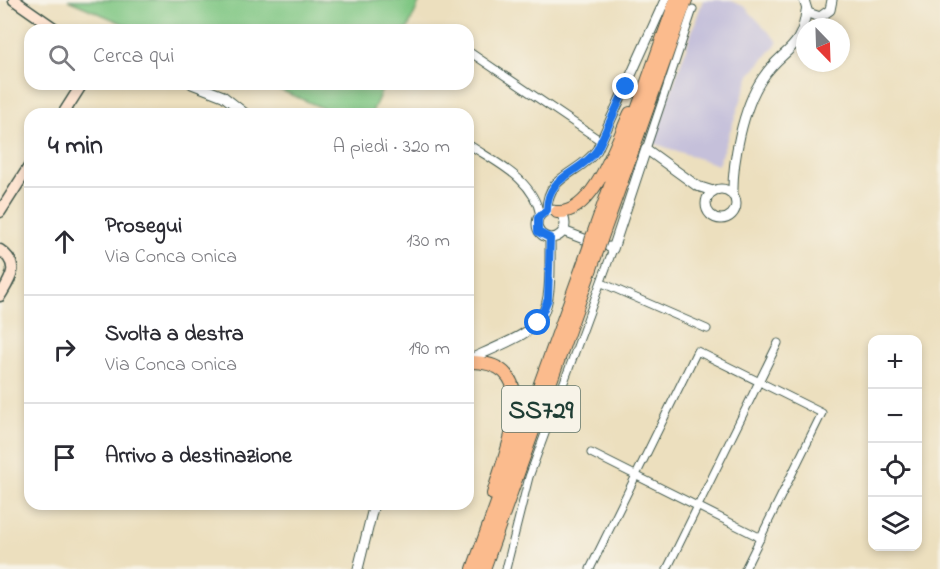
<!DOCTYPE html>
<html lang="it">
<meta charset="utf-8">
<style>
:root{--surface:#fff;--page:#f2f2f3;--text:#2b2b33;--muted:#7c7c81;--line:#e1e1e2}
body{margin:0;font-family:"Indie Flower",sans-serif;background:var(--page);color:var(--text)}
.controls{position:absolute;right:18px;bottom:18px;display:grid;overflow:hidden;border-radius:12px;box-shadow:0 3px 9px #0003}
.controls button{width:54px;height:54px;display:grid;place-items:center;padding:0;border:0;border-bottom:2px solid var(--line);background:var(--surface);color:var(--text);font:30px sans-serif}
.compass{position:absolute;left:796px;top:18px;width:54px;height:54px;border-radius:50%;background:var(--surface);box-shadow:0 3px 9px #0003;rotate:157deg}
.stop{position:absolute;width:18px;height:18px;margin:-14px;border:4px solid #1a73e8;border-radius:50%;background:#fff}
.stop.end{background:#1a73e8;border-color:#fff;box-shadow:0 2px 6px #0008}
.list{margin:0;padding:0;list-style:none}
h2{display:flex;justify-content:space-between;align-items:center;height:78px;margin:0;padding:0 24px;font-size:26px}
h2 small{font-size:20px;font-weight:400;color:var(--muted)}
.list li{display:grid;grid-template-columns:39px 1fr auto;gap:18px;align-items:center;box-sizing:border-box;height:108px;padding:0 24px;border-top:2px solid var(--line)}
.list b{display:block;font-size:22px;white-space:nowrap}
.list p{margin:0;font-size:20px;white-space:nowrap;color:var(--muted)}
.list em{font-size:20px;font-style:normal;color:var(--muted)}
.icon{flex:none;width:33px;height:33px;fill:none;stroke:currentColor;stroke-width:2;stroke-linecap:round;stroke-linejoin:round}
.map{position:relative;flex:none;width:940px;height:569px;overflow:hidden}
.search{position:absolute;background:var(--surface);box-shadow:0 3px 9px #0003;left:24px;top:24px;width:450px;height:66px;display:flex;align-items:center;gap:15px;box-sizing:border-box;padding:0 21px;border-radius:18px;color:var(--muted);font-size:22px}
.panel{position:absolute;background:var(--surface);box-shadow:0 3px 9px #0003;left:24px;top:108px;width:450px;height:402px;border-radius:18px}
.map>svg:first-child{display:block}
.industrial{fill:#c5c0da}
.green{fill:#7ec682;stroke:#4e825b;stroke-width:1.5}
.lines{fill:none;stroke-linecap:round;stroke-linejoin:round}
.minor-casing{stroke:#3e5549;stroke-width:9}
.tertiary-casing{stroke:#3e5549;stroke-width:11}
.secondary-casing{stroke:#3e5549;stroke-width:13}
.trunk-casing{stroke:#3e5549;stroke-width:14}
.minor{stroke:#fff;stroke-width:7}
.tertiary{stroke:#fff;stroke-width:9}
.secondary{stroke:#fde4d1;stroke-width:10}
.trunk{stroke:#fbbb8d;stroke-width:12}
.trunk-bridge-casing{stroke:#3e5549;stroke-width:14;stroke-linecap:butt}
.trunk-bridge{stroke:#fbbb8d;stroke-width:12}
.route{stroke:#1a73e8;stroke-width:8}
.labels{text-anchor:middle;stroke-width:6;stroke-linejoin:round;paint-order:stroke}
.shield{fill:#f7f3e8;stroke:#60746a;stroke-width:1.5}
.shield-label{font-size:26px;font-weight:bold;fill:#1f3d34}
</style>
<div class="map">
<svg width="940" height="569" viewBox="0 0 940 569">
<rect width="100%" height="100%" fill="#f7f3e8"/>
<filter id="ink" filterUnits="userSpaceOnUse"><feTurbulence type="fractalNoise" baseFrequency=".0167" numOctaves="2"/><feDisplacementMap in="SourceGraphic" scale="12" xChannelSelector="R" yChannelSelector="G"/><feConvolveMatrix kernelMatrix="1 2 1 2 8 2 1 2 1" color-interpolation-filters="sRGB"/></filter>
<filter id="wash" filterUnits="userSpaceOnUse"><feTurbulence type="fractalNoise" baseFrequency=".008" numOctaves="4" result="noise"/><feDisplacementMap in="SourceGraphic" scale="24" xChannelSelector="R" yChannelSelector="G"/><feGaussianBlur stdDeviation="1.35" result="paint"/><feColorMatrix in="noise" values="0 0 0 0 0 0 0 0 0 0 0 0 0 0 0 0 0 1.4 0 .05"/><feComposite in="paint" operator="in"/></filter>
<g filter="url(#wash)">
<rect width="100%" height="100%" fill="#ecdfbe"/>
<path class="industrial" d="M703,0h27l15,7 33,35 -28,33 -32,90 -65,-22z"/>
<path class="green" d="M68,0h351l1,1 -13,29h-269z
M266,84h114l2,6 -11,24h-34z"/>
</g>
<g filter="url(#ink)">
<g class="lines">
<g class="minor-casing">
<path id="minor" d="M471,53l130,88
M468,144c28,19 65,34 72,71
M646,149l47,-140
M602,283l105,46
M591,453l170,85
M506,569l23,-92 84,-228
M590,569l107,-218 125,62 -77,156
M667,569l111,-226"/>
</g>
<g class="tertiary-casing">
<path id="tertiary" d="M804,0l4,13 12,4 10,-7 2,-10
M192,84l31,12 23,18
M706 204a15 15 0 1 1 30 0a15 15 0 1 1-30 0Z
M733,196c-1,-34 10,-89 29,-117 19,-30 40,-27 44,-68
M537 224a14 14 0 1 1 28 0a14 14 0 1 1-28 0Z
M547,210c0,-36 32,-35 50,-60l68,-150
M563,231l21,8
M609,247l4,2 33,-100 51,37 16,5
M468,360c80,-36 83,-31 82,-121
M358,569l16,-65"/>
</g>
<g class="secondary-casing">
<path id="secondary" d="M14,0l43,30
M63,114l19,-30
M0,212l30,-47
M0,250c21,15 11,28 0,46"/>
</g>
<g class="trunk-casing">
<path id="trunk" d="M557,212c37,3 60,-72 73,-99
M592,237l84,-237
M601,240l85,-240
M468,362c80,-2 37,89 25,132
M473,569l116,-321
M484,569l114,-320"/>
</g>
<use href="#minor" class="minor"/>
<use href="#tertiary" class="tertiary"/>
<use href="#secondary" class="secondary"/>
<use href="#trunk" class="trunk"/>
<g class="trunk-bridge-casing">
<path id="trunk-bridge" d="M589,248l3,-11
M598,249l3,-9"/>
</g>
<use href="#trunk-bridge" class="trunk-bridge"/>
</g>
</g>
<g class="lines" filter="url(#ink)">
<path class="route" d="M538,323l10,-24 2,-61 -12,-6v-14l9,-8c0,-35 32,-35 50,-60l29,-63"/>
</g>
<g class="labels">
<rect class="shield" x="502" y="386" width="78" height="46" rx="4.5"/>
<g class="shield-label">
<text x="541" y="418">SS729</text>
</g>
</g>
</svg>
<div class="controls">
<button>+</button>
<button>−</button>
<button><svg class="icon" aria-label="locate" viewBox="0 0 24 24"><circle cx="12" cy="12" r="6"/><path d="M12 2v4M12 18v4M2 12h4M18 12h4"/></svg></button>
<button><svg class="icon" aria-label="layers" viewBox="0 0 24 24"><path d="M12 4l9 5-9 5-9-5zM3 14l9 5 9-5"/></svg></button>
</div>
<svg class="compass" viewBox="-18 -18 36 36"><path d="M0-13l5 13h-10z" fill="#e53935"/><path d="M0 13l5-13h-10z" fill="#7c7c81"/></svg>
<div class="stop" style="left:538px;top:323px"></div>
<div class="stop end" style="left:626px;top:87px"></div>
<div class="search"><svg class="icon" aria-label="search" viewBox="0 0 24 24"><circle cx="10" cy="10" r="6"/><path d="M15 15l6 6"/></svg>Cerca qui</div>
<section class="panel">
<h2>4 min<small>A piedi · 320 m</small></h2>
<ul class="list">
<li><svg class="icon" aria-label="ahead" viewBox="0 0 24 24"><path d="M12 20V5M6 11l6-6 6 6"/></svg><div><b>Prosegui</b><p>Via Conca Onica</p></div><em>130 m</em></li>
<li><svg class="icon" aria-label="right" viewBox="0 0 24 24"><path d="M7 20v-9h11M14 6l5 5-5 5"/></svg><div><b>Svolta a destra</b><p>Via Conca Onica</p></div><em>190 m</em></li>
<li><svg class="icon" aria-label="arrive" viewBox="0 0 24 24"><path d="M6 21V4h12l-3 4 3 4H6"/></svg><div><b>Arrivo a destinazione</b></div></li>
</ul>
</section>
</div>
